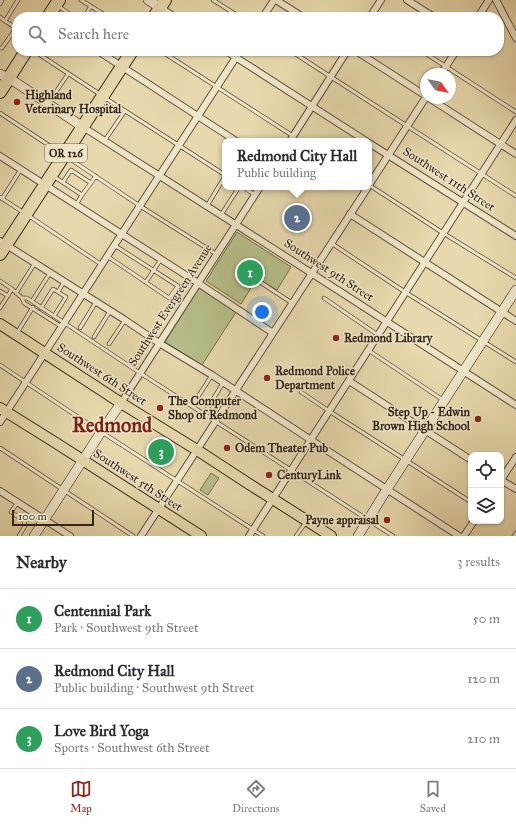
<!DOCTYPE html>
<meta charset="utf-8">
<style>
:root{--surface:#fff;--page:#f7f7f7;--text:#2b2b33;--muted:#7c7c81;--line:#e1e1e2;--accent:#8f2418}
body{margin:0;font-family:"IM FELL Great Primer",serif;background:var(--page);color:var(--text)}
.controls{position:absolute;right:12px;bottom:12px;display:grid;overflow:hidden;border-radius:8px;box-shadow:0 1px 3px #0004}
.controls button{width:36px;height:36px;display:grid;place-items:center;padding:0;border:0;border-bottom:1px solid var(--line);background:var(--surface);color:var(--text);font:20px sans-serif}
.compass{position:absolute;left:420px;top:68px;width:36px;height:36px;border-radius:50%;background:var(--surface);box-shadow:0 1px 3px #0004;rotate:123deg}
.scale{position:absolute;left:12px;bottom:10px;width:82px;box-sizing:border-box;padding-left:4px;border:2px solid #342517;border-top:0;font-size:11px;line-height:14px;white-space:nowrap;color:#342517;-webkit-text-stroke:3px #efe6ca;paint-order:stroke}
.you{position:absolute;left:262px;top:312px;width:14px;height:14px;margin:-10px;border:3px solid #fff;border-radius:50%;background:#1a73e8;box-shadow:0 0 0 6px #1a73e833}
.badge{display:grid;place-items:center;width:26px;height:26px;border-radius:50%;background:var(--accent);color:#fff;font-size:13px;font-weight:700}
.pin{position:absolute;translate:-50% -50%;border:2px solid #fff;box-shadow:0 1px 4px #0006}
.popup{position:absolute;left:222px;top:138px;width:150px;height:52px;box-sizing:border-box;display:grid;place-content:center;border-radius:8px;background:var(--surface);filter:drop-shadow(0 1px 3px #0005);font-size:13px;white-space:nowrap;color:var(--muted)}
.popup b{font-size:15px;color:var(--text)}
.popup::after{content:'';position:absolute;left:50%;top:100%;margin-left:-8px;border:8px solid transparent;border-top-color:var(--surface)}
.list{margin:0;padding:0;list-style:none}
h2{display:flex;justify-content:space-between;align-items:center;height:52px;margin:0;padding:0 16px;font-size:17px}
h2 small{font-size:13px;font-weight:400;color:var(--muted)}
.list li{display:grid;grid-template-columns:26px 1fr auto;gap:12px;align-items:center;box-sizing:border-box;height:60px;padding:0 16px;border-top:1px solid var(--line)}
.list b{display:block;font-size:15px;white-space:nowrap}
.list p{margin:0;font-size:13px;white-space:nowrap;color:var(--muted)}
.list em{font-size:13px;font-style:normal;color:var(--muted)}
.icon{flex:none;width:22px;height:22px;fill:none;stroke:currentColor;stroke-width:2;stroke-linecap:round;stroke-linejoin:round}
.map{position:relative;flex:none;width:516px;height:536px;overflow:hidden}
.search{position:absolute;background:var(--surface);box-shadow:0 1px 3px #0004;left:12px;right:12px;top:12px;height:44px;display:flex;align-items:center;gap:10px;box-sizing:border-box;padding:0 14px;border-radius:16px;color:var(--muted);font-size:15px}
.sheet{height:232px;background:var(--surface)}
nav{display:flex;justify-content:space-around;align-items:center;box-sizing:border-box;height:56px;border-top:1px solid var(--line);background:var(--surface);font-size:11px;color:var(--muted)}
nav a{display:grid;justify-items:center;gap:2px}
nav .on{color:var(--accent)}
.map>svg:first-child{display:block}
.green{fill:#b6bf8a;stroke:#757250}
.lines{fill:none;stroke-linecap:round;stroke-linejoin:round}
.lane-casing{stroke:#61523c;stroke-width:4.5}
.street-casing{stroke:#61523c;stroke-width:8}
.secondary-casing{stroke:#342517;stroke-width:10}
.primary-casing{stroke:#342517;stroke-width:12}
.highway-casing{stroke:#342517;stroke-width:14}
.lane{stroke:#efe6ca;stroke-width:3}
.street{stroke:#efe6ca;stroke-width:6}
.secondary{stroke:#efe6ca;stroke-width:9}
.primary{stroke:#e7d9ad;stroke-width:10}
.highway{stroke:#e7d9ad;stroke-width:12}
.poi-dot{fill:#8f2418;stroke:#efe6ca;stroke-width:1.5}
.labels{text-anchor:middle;stroke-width:3;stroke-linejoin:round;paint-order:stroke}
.shield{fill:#efe6ca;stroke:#6c5f4d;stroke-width:1}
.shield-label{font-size:11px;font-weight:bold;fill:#342517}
.poi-label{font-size:12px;font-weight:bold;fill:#342517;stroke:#efe6ca;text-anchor:start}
.street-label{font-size:12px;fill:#342517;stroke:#efe6ca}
.town-label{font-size:20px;font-weight:bold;fill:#7a1f14;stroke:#efe6ca}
</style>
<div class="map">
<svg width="516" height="536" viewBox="0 0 516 536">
<rect width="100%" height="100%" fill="#e7d9ad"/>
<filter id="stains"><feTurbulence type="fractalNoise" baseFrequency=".005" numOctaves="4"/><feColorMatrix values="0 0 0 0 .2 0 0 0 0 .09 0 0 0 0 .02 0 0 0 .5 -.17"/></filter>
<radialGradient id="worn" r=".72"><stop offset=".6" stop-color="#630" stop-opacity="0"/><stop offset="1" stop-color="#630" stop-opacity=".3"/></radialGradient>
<path class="green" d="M237,232l54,35 -14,23 -20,-12 -16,26 -35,-23z
M199,288l37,24 -34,53 -37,-23z
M211,473l8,5 -11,17 -8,-5z"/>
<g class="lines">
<g class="lane-casing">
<path id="lane" d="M81,0l27,17
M213,0l27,17
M0,4l2,-4
M61,8l13,9
M0,17l5,4 13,-21
M84,17l7,-11
M0,48h2l14,-20 -11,-7
M34,51l67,44
M161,51l132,85
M291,51l40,26 185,119
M422,51l94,61
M42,56l3,-5
M105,98l120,77
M49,102l19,-28
M0,113l62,41
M105,140l20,-29
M67,157l73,49 76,48
M53,176l29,19 14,-19
M63,182l8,-12 20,13
M369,185l74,48 73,45
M243,187l12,8
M0,197l24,16
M2,199l19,-30
M76,205l6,-10
M207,206l18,-30
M221,215l18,-28
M29,216l73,49
M331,243l74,49 111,70
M107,256l62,42 9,-12 -64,-41
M257,280l35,23
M0,281l12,8 10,9h5l113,75 106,68 147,95
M146,282l15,-23
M0,291l8,5
M58,292l6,-10
M16,293l19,-30
M22,298l2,5 38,24
M324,298l54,37
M32,301l18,-28
M0,308l12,-19
M41,308l12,-19 13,8 -12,19
M80,328l16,-26
M17,333l16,-26
M94,337l16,-26
M109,344l16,-24
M368,350l75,50
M0,365l75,50 188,121
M301,392l28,19 142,91
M192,406l20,-31
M204,414l19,-31
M0,448l133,88
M18,502l-7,10 13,9 1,5 -6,10
M296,536l10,-14
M514,536l2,-3"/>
</g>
<g class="street-casing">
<path id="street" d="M276,0l27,17
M407,0l27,17
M496,0l20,38
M161,8l14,9
M263,17l11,-17
M370,17l11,-17
M478,17l11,-17
M98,51l138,90
M226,51l140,90
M356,51l70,45
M441,74l15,-23
M429,98l87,56
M83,127l191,122 242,156
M290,141l57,-90
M369,143l147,93
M0,156l198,127 75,50
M369,185l57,-88
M350,214l166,107
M0,241l125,79 34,23 53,32 99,65 148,96
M349,381l122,79
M121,403l139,-216
M0,422l240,-371
M501,480l15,-23
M501,480l15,9
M0,491l70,45
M141,536l227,-349
M249,536l267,-416
M464,536l10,-15"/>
</g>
<g class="secondary-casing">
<path id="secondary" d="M148,0l13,8
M0,74l15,8 68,45
M34,536l67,-104 20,-29
M358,536l29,-47 129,-199"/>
</g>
<g class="primary-casing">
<path id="primary" d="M0,324l121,79 76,47 49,32 85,54
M0,408l56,35 145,93"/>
</g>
<g class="highway-casing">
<path id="highway" d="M48,17l11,-17
M154,17l11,-17
M0,92l26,-41
M0,254l132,-203"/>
</g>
<use href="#lane" class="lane"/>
<use href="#street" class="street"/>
<use href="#secondary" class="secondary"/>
<use href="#primary" class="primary"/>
<use href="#highway" class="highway"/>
</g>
<g class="poi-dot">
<circle cx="17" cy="102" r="4"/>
<circle cx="336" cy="338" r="4"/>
<circle cx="267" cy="378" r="4"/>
<circle cx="160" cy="408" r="4"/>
<circle cx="478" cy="419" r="4"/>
<circle cx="227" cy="448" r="4"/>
<circle cx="269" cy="475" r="4"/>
<circle cx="387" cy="520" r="4"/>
</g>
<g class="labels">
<rect class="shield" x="45" y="144" width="42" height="18" rx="3"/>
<g class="shield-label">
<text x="66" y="157">OR 126</text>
</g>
<g class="poi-label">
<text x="25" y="99">Highland<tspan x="25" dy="14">Veterinary Hospital</tspan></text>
<text x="344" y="342">Redmond Library</text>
<text x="275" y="375">Redmond Police<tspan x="275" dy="14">Department</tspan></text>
<text x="168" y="405">The Computer<tspan x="168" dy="14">Shop of Redmond</tspan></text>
<text x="470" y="416" text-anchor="end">Step Up - Edwin<tspan x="470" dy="14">Brown High School</tspan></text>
<text x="235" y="452">Odem Theater Pub</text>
<text x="277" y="479">CenturyLink</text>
<text x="379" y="524" text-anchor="end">Payne appraisal</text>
</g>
<g class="street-label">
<text transform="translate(449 179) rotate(33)" y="4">Southwest 11th Street</text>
<text transform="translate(329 270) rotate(33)" y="4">Southwest 9th Street</text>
<text transform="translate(170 305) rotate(-57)" y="4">Southwest Evergreen Avenue</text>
<text transform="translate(102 374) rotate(33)" y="4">Southwest 6th Street</text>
<text transform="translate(138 480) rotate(33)" y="4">Southwest 5th Street</text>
</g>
<g class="town-label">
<text x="112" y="432">Redmond</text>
</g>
</g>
<rect width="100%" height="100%" filter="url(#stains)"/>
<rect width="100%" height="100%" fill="url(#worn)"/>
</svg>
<div class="controls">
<button><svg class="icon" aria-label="locate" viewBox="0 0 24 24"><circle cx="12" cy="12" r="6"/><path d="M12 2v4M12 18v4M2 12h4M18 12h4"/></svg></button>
<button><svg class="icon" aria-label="layers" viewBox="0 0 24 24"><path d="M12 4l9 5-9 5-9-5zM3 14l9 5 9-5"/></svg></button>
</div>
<svg class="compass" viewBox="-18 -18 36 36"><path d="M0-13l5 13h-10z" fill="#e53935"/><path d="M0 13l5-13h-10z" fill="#7c7c81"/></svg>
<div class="scale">100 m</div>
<div class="you"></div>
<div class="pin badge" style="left:250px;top:273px;background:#2e9e5b">1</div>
<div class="pin badge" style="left:297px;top:218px;background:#5c6f8a">2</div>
<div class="popup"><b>Redmond City Hall</b>Public building</div>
<div class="pin badge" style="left:161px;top:452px;background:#2e9e5b">3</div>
<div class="search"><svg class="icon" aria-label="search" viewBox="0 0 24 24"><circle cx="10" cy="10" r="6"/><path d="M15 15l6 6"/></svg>Search here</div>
</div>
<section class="sheet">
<h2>Nearby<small>3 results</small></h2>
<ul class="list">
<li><span class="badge" style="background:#2e9e5b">1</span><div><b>Centennial Park</b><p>Park · Southwest 9th Street</p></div><em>50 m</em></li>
<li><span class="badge" style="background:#5c6f8a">2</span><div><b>Redmond City Hall</b><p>Public building · Southwest 9th Street</p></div><em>120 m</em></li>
<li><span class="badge" style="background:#2e9e5b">3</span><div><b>Love Bird Yoga</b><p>Sports · Southwest 6th Street</p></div><em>210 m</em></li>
</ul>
</section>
<nav>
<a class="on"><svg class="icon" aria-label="map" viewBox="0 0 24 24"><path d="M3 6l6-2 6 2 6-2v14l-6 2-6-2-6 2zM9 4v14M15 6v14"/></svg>Map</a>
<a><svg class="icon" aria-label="directions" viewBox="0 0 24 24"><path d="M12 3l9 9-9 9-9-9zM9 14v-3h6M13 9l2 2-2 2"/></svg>Directions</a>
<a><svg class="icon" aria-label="saved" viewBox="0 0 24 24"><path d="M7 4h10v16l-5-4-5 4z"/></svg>Saved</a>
</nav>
